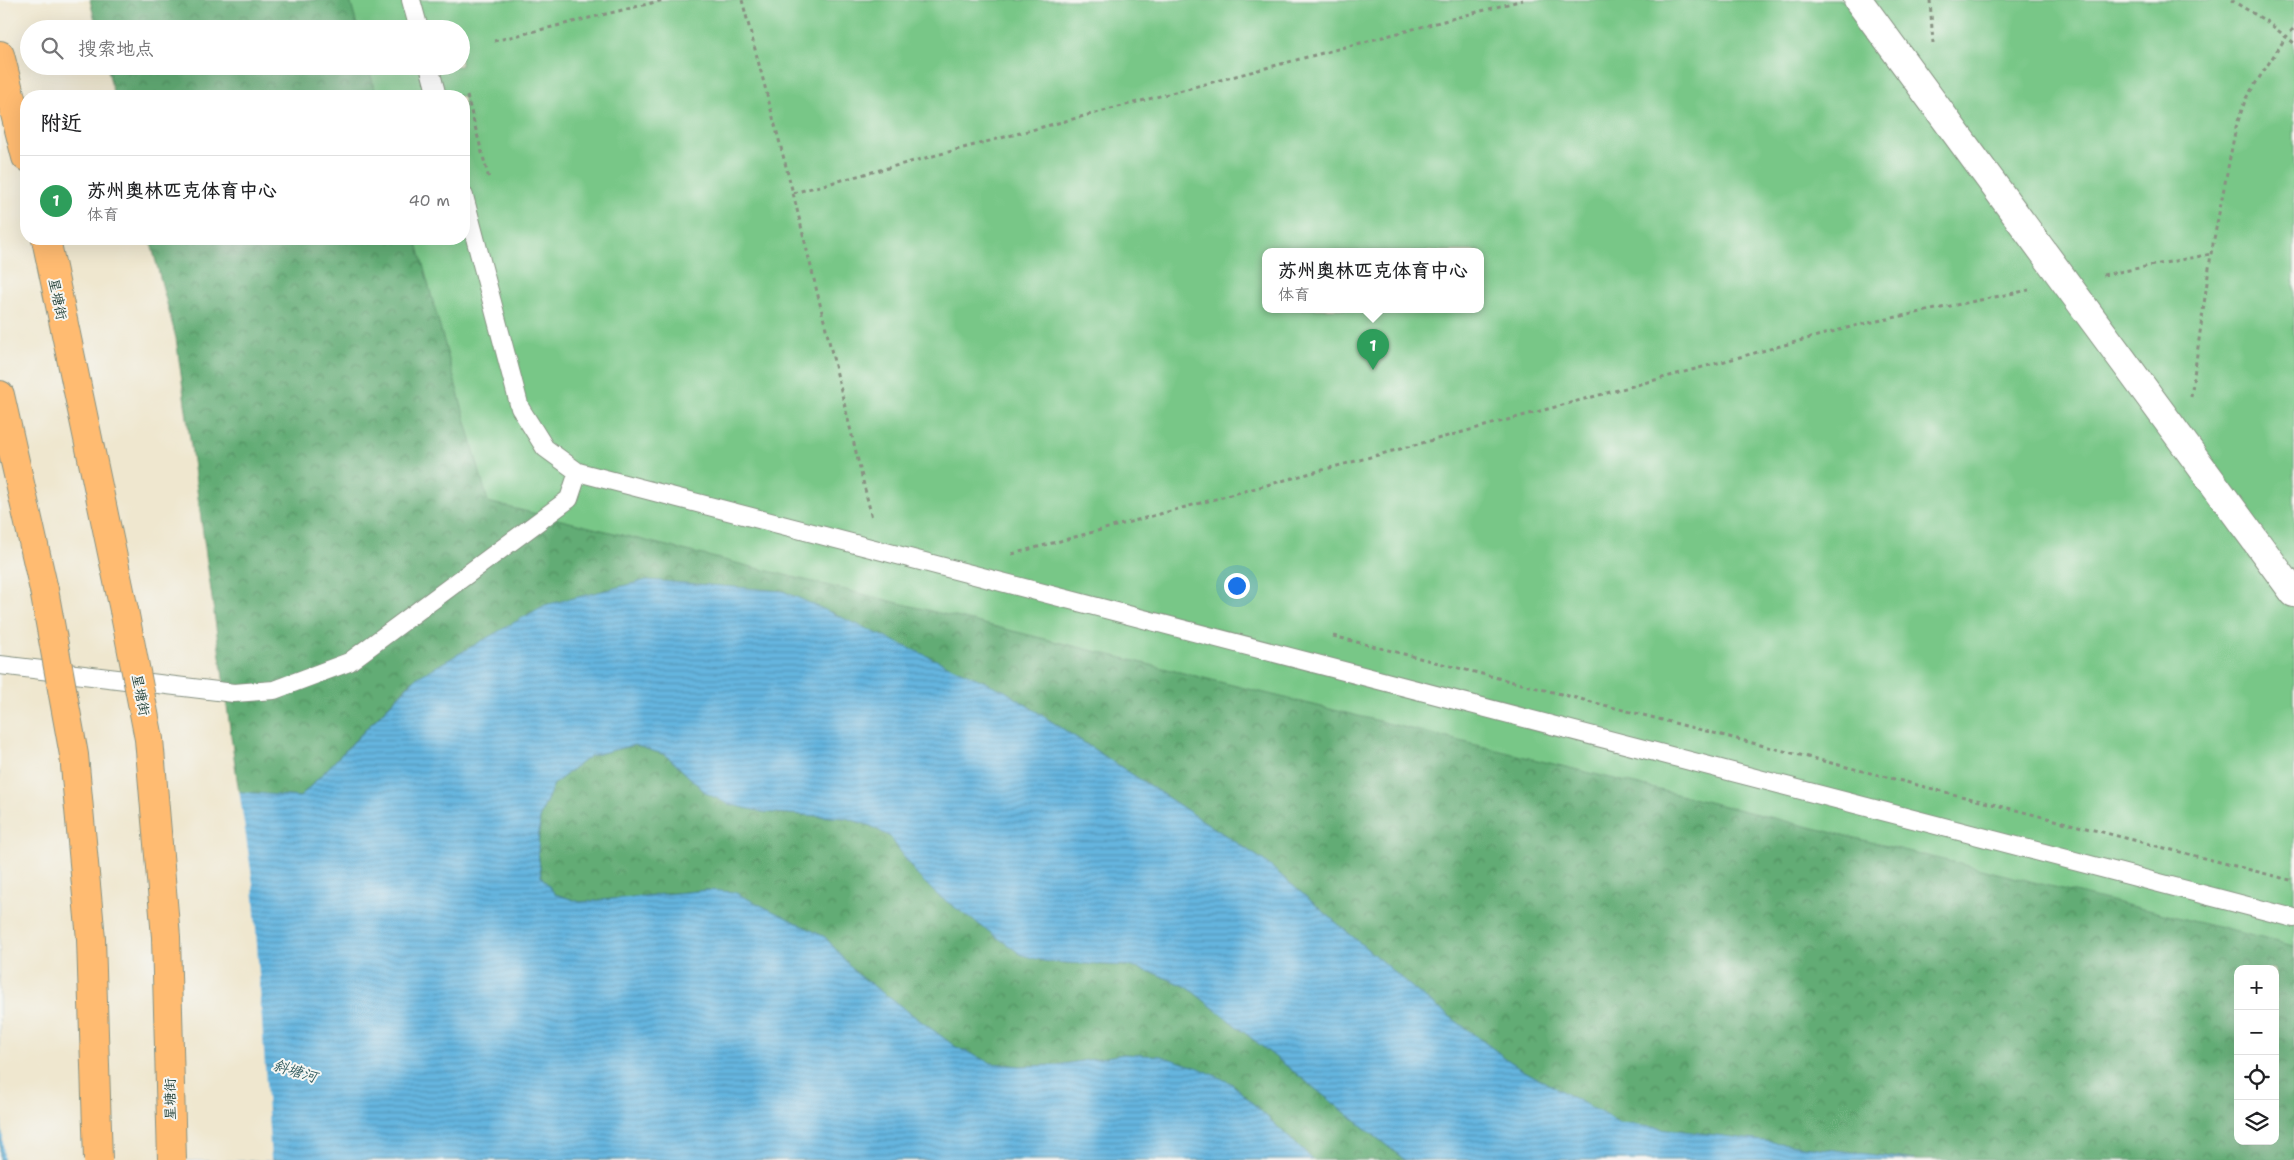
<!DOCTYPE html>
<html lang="zh">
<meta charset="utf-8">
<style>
:root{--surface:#fff;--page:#f2f2f2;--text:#202124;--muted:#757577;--line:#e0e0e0;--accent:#0b8043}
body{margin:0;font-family:"Shantell Sans","LXGW WenKai TC",sans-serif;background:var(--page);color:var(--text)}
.controls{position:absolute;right:15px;bottom:15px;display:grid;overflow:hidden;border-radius:10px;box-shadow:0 5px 20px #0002}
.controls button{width:45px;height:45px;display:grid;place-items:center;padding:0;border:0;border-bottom:1px solid var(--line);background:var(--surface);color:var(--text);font:25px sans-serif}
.you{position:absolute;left:1236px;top:585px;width:18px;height:18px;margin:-12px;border:4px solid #fff;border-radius:50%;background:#1a73e8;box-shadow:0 0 0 8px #1a73e833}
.badge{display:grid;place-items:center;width:32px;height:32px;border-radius:50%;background:var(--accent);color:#fff;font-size:16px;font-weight:700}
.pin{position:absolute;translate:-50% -41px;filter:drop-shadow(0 1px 2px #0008)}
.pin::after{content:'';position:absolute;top:26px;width:18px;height:15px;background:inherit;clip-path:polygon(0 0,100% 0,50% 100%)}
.popup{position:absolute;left:1262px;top:248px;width:222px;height:65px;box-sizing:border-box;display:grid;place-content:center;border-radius:10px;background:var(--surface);filter:drop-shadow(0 1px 4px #0005);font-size:16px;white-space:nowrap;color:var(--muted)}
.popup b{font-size:19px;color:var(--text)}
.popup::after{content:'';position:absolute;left:50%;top:100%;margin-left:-10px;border:10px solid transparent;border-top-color:var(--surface)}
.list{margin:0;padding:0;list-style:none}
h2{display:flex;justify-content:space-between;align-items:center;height:65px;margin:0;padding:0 20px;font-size:21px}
h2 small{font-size:16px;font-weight:400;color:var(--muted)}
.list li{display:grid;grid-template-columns:32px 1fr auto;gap:15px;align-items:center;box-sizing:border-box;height:90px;padding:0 20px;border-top:1px solid var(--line)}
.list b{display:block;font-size:19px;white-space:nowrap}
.list p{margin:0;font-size:16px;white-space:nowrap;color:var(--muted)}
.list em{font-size:16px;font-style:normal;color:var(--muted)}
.icon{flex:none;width:28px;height:28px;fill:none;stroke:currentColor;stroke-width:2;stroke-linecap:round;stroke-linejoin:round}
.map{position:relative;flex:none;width:2294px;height:1160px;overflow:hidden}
.search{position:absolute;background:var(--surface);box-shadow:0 5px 20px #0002;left:20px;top:20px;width:450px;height:55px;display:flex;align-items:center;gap:12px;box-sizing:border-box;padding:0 18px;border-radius:28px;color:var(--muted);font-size:19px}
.panel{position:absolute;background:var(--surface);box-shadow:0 5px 20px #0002;left:20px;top:90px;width:450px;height:155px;border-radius:20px}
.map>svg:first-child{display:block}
.forest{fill:url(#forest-crowns);stroke:#407454;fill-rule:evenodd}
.pitch{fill:#78c787;stroke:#4c825e;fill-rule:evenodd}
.water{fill:url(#water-rules);stroke:#42798a}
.pier{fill:#efe7cf}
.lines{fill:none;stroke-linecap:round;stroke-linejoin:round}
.service-casing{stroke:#879282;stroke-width:20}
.tertiary-casing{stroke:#879282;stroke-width:30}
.primary-casing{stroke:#879282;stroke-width:30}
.path{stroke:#879282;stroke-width:3;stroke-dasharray:4 4;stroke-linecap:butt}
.service{stroke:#fff;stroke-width:18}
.tertiary{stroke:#fff;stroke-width:28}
.primary{stroke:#ffbb71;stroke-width:28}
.primary-bridge-casing{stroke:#879282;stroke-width:30;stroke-linecap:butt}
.primary-bridge{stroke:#ffbb71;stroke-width:28}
.labels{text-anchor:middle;stroke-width:4;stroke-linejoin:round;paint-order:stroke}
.street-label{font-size:14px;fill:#1f3d34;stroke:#f6f6f2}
.water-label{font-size:15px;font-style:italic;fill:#305b5f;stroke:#f6f6f2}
</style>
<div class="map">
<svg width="2294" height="1160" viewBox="0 0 2294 1160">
<defs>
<pattern id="forest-crowns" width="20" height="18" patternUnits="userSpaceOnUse" patternTransform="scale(1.25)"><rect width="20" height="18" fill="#62ac74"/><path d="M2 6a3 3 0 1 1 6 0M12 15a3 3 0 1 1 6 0" fill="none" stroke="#508d60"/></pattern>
<pattern id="water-rules" width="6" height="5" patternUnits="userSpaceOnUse" patternTransform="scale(1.25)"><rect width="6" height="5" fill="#65b5df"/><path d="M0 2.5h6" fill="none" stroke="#5394b6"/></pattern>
</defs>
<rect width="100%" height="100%" fill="#f6f6f2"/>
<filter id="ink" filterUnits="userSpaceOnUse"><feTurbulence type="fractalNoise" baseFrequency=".02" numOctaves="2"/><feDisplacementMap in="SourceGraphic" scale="10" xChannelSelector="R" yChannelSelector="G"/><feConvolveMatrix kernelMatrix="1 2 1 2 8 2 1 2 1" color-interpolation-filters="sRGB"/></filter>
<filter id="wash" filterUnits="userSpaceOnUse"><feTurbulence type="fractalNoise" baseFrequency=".0096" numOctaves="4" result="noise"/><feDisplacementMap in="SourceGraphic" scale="20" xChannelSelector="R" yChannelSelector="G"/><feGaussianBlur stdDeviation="1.12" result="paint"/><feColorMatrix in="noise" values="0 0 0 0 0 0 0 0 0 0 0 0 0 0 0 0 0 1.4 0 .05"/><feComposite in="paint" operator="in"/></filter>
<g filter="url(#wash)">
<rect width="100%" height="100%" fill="#efe7cf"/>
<path class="forest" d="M90,0h260l8,29h-261z
M107,66h261l9,30h-263z
M150,239h266l72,263 1806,444v214h-379l-295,-36 -101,-56 -98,-73 -158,-135 -258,-169 -590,-13 -115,119 -61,-4 -63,-455zM2238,969h37v172h-37z
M634,745l32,10 40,38 56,19 84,6 25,8 19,11 27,38 130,87 81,4 26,7 33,14 218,173h-92l-82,-77 -107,-29 -67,11 -37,1 -29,-3 -35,-16 -100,-74 -31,-36 -117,-47 -128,12 -25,-8 -14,-18 -3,-25 2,-35 14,-32 36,-28z"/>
<path class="pitch" d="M350,0h1944v946l-1806,-444 -72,-263h48v-143h-87l-9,-30h93v-37h-103zM1266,251h214v58h-214z"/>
<path class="water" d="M647,580l136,11 222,100 258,169 158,135 98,73 101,55 295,37h-510l-218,-173 -33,-14 -26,-7 -81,-4 -25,-7 -86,-61 -19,-19 -27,-38 -19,-11 -25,-8 -84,-6 -34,-8 -22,-11 -40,-38 -32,-10 -44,11 -36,28 -14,32 -2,35 3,25 14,18 25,8 128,-12 26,2 91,45 31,36 100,74 35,16 29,3 37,-1 67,-11 37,2 38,12 32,15 82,77h-1313v-389l300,26 116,-119 129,-73z"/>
<path class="pier" d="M0,768l239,22 14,94 18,276h-267l-4,-71z"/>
</g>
<g filter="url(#ink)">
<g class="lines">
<g class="service-casing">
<path id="service" d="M411,0l8,29
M429,66l8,30
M464,196l56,212 25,40 33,24 1716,446
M0,665l234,28 40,-3 75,-28 220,-163 9,-27"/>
</g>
<g class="tertiary-casing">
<path id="tertiary" d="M1858,0l436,593"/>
</g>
<g class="primary-casing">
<path id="primary" d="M0,55l26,102
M46,239l78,371
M0,395l44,195"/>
</g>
<path class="path" d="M742,0l51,193 79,325
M1930,0l3,43
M2231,0l35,21 28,22
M494,41l170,-41
M467,96l22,83
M793,193l730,-193
M2103,275l108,-21
M2191,397l20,-143 25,-127 10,-29 40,-61 8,-9
M1012,554l846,-229 171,-35
M1333,636l961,245"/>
<use href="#service" class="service"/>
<use href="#tertiary" class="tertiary"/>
<use href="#primary" class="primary"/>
<g class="primary-bridge-casing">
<path id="primary-bridge" d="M44,590l30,165 17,184 7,221
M124,610l25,129 17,198 6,223"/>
</g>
<use href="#primary-bridge" class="primary-bridge"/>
</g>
</g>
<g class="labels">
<g class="street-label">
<text transform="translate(58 299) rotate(78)" y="5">星塘街</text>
<text transform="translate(141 695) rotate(79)" y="5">星塘街</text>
<text transform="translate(170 1099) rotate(-91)" y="5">星塘街</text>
</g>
<g class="water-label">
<text transform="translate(295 1071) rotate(17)" y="5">斜塘河</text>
</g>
</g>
</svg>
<div class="controls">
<button>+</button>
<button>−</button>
<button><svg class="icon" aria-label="locate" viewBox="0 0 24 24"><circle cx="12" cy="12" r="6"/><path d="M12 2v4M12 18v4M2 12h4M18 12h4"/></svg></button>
<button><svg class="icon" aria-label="layers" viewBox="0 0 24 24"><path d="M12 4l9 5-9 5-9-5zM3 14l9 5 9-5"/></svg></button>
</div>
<div class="you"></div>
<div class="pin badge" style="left:1373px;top:370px;background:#2e9e5b">1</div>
<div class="popup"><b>苏州奥林匹克体育中心</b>体育</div>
<div class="search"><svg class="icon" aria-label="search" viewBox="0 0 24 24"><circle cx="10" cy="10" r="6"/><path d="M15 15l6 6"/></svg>搜索地点</div>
<section class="panel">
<h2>附近<small></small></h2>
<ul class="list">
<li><span class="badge" style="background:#2e9e5b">1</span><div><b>苏州奥林匹克体育中心</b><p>体育</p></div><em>40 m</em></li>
</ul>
</section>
</div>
